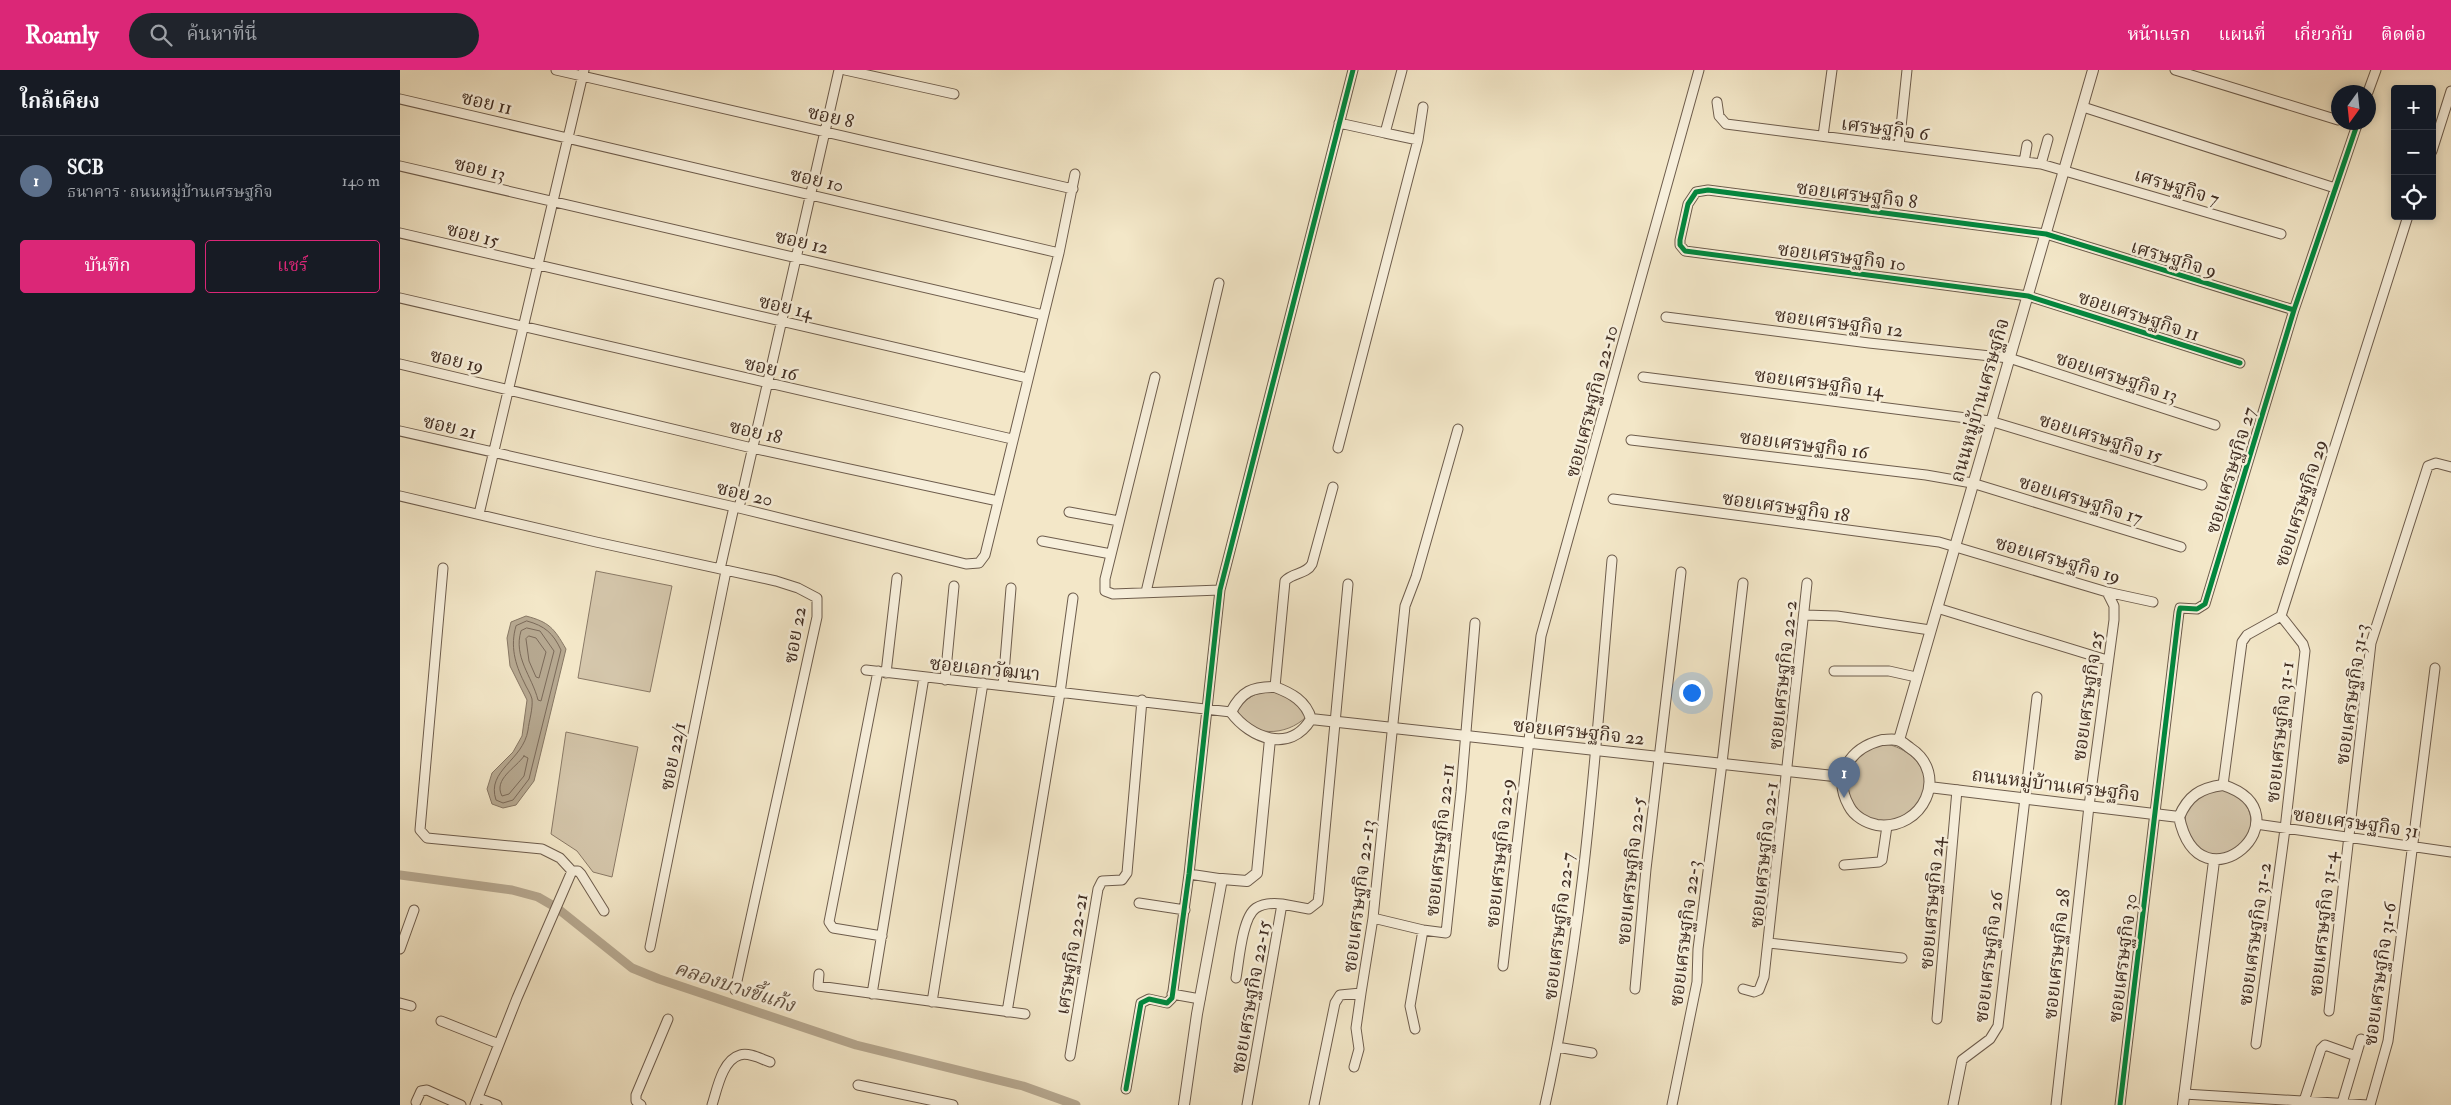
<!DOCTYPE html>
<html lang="th">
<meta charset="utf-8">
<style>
:root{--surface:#171b24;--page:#20242c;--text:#f1f3f6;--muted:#9ea1a6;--line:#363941;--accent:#db2777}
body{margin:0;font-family:"IM FELL Double Pica","Noto Serif Thai",serif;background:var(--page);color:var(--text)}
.controls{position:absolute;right:15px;top:15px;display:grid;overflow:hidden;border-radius:5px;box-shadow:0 2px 8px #0003}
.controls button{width:45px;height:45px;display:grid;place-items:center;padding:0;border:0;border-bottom:1px solid var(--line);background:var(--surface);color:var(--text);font:25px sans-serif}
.compass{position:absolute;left:1931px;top:15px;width:45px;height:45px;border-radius:50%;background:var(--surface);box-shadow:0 2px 8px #0003;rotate:195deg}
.you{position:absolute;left:1291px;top:622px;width:18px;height:18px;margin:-12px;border:4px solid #fff;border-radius:50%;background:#1a73e8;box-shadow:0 0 0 8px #1a73e833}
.badge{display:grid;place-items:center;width:32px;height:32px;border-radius:50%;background:var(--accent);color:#fff;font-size:16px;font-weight:700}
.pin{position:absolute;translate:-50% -41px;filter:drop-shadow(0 1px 2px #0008)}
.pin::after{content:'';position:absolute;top:26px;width:18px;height:15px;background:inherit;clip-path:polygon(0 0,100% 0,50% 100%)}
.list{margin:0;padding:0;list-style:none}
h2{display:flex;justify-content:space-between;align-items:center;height:65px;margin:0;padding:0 20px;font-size:21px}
h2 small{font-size:16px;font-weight:400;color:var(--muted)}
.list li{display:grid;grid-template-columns:32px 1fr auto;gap:15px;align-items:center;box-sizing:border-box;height:90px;padding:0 20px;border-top:1px solid var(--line)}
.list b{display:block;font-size:19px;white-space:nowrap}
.list p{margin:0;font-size:16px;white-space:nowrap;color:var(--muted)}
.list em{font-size:16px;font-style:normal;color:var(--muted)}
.actions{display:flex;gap:10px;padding:15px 20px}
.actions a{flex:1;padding:11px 0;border:1px solid var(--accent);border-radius:5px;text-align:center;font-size:18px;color:var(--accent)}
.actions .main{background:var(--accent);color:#fff}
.icon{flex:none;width:28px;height:28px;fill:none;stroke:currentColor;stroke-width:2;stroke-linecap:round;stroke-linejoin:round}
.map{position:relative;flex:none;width:2051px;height:1035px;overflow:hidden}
header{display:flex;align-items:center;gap:30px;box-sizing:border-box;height:70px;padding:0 25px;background:var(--accent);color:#fff}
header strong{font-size:24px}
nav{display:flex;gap:28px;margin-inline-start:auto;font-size:18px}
.search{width:350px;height:45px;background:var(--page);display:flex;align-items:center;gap:12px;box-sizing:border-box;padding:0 18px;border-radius:28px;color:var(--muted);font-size:19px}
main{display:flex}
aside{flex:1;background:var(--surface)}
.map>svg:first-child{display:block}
.green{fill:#d5c7ac;stroke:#8a7a67}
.water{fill:#b6a890;stroke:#877764}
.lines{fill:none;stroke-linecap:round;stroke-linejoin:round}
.shore{stroke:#7b6a59;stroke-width:1}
.canal{stroke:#b6a890;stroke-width:9}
.minor-casing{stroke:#6d5c4c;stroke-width:11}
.tertiary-casing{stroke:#6d5c4c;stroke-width:12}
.minor{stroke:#f7efdb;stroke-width:9}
.tertiary{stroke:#f7efdb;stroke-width:10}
.cycleway-casing{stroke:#f7efdb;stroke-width:8}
.cycleway{stroke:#00873e;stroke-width:5}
.labels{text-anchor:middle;stroke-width:5;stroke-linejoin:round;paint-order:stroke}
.street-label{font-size:19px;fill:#402d22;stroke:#f7efdb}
.water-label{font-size:20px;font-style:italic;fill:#635243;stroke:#f7efdb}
</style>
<header>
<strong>Roamly</strong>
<div class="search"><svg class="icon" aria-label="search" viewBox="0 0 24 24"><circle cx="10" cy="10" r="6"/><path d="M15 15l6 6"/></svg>ค้นหาที่นี่</div>
<nav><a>หน้าแรก</a><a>แผนที่</a><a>เกี่ยวกับ</a><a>ติดต่อ</a></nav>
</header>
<main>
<aside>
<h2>ใกล้เคียง<small></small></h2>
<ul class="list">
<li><span class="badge" style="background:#5c6f8a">1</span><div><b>SCB</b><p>ธนาคาร · ถนนหมู่บ้านเศรษฐกิจ</p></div><em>140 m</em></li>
</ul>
<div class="actions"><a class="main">บันทึก</a><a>แชร์</a></div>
</aside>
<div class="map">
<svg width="2051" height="1035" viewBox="0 0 2051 1035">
<rect width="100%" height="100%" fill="#f3e7c8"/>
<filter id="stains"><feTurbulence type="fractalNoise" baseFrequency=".004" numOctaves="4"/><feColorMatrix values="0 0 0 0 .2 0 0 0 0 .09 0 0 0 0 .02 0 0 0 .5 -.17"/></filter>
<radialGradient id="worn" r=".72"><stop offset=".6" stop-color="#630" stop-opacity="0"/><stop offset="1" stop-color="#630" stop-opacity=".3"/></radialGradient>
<path class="green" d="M196,501l76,15 -22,106 -72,-14z
M872,621c17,6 25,10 34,26 -19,19 -57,22 -69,-7 10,-13 19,-18 35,-19z
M166,662l72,15 -26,130 -19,-5 -16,-21 -26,-17z
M1486,674c28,5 54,35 30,61 -3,3 -6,8 -10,11 -12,10 -39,6 -50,-4 -6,-6 -7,-14 -8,-22 0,-4 -2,-10 -2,-15 3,-18 24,-29 40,-31z
M1785 752a33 33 0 1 1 66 0a33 33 0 1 1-66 0Z"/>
<path class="water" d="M126,546c23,6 28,12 40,33l-32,132 -18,24 -13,3 -11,-4 -5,-15 5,-16 21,-21 9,-16 5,-36 -17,-34 -3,-28 4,-16z"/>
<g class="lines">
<path class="shore" d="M127,551c18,5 26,12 34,29l-32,129 -16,21 -10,3 -7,-3c-10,-30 27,-39 32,-70 1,-9 5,-21 4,-31 -1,-5 -6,-12 -8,-17 -9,-18 -14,-36 -8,-56z
M127,558l13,3 14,20 -13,50 -3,-1c-6,-24 -25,-43 -17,-69z
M129,566l7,2 10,14 -7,26 -3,-1 -7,-16 -3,-22z
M124,686l4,2 -4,18 -15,18 -7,2c-9,-17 14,-28 22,-40z"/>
<path class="canal" d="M0,805l112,15 26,7 19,11 75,60 27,11 197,66 167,41 53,19"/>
<g class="minor-casing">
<path id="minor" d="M156,0l517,119
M445,0l109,24
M1775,0l163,50
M1968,22l8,-22
M0,29l659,154
M1317,32l2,14 7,8 315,40 240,70
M1683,37l252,81
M1945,52l12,4
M939,53l46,10 17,-63
M1423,66l9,-66
M1018,70l5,-33
M1499,76l8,-76
M2032,81l19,-60
M1624,92l3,-17
M1641,94l7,-25
M0,96l643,149
M0,163l627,145
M0,228l612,141
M1266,247l203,26 140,15 206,67
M1840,293l-212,-67 -343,-45 -5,-6v-5l8,-36 8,-12 12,-2 338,44 248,76
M0,294l352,84 246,53
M755,307l-50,202v12l8,3 107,-4
M1243,307l347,44 212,64
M0,361l339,77 227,56 13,-1 6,-8 74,-302 16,-79
M1231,370l295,35 46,8 209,64
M938,378l80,-308 -33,-7
M0,426l196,46 180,39 22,7 19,10v19l-82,373
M1213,429l326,43 168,50 46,10
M339,438l100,-438
M669,442l50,9
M79,444l105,-444
M642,471l69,13
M43,498l-23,262 7,8 115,11 18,9 12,13
M320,499l14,-62
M746,522l73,-309
M1537,538l170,52
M1405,545l32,1 93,14
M466,600l365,42
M478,601l-49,251 4,6 49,8
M1434,601h55l27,6
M486,603l11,-95
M545,610l9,-94
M603,615l8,-97
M875,617l10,-106c8,-9 21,-6 27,-17l21,-77
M1823,715l19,-143 5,-7 34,-19 127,-400
M1856,754l195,28
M1444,795l35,-3 3,-2 5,-34
M789,804l33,5
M739,833l46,7
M973,848l50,12 23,3 15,-141 14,-169
M1369,873l133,15
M250,877l76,-376
M0,879l14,-39
M1103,896l38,-330 158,-566
M419,904l-1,12 207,28
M836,908c3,-16 6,-61 20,-70 8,-5 18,-5 26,-4
M1235,919l11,-120 35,-297
M1343,919l11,3 5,-2 5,-13 43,-394
M472,924l52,-317
M772,924l28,5
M532,932l51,-319
M0,933l11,3
M1929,941l42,-368 57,-177 8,-3 15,4
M607,942l53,-319 13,-95
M1537,949l20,-229
M41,951l58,23
M1015,959l-5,-23 13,-76
M1856,974l29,-215 20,-178 -2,-7 -22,-28
M1157,977l35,6
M670,986l28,-167 4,-8 20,-1 5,-7 15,-173
M954,997l5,-18 -3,-21 5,-35
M458,1015l95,20
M726,1019l15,-86 8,-4 18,4 5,-5 17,-124 31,-284 133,-520
M1784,1024l184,11
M78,1028l19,7
M1904,1031l17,-52 4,-4 31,11
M16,1032l5,-11 6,-1 34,15
M1942,1033l19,-64
M75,1035l42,-107 55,-127h6l3,3 23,37
M241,1035l-5,-4v-6l32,-76
M312,1035c5,-15 10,-45 28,-50 9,-3 21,4 30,7
M847,1035l35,-201 27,5 9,-7 1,-8 29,-310
M914,1035l21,-102 5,-8 21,-2 12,-75 32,-312 11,-29 42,-148
M1145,1035c40,-179 51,-363 67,-545
M1272,1035l25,-123 1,-33 24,-186 21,-180
M1553,1035l9,-45 28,-21 8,-13 39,-329
M1656,1035l33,-299 25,-186v-14l-7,-14
M1720,1035l59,-493 1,-4 17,1 8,-5 89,-294 64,-188
M1970,1035l18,-64 47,-373"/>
</g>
<g class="tertiary-casing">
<path id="tertiary" d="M875,617c16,6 31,14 36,32 -21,35 -61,19 -80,-7 11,-21 21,-25 44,-25z
M911,649l532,58
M1482,670c5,0 10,-1 15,0 5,1 9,5 13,8 40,26 13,83 -33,77 -11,-2 -23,-9 -28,-19 -17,-31 1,-58 33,-66z
M1499,670l194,-670
M1823,715c88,29 -23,131 -44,32 9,-21 21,-29 44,-32z
M1529,717l250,30
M784,1035l13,-91 25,-135 25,2 10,-8 13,-134
M1783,1035l31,-244"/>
</g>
<use href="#minor" class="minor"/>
<use href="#tertiary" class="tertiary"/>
<g class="cycleway-casing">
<path id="cycleway" d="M1840,293l-212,-67 -343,-45 -5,-6v-5l8,-36 8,-12 12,-2 338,44 248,76
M726,1019l15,-86 8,-4 18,4 5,-5 17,-124 31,-284 133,-520
M1720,1035l59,-493 1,-4 17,1 8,-5 89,-294 64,-188"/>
</g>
<use href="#cycleway" class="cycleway"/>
</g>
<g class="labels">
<g class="street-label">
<text transform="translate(87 32) rotate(13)" y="7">ซอย 11</text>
<text transform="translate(431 46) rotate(13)" y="7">ซอย 8</text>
<text transform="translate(1485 58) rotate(7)" y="7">เศรษฐกิจ 6</text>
<text transform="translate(80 98) rotate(13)" y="7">ซอย 13</text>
<text transform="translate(417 109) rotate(13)" y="7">ซอย 10</text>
<text transform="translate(1777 116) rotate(17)" y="7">เศรษฐกิจ 7</text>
<text transform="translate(1457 124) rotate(7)" y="7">ซอยเศรษฐกิจ 8</text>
<text transform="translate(73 164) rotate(14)" y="7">ซอย 15</text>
<text transform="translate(402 171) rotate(13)" y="7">ซอย 12</text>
<text transform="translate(1442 186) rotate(7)" y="7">ซอยเศรษฐกิจ 10</text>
<text transform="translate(1774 188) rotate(17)" y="7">เศรษฐกิจ 9</text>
<text transform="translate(386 236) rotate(13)" y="7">ซอย 14</text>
<text transform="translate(1739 245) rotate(18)" y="7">ซอยเศรษฐกิจ 11</text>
<text transform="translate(1439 252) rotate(7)" y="7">ซอยเศรษฐกิจ 12</text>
<text transform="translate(57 290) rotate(13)" y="7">ซอย 19</text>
<text transform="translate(371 298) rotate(13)" y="7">ซอย 16</text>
<text transform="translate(1717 306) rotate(18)" y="7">ซอยเศรษฐกิจ 13</text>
<text transform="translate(1419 312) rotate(7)" y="7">ซอยเศรษฐกิจ 14</text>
<text transform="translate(1579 330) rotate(-74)" y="7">ถนนหมู่บ้านเศรษฐกิจ</text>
<text transform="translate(1191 331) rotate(-75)" y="7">ซอยเศรษฐกิจ 22-10</text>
<text transform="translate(50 356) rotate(13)" y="7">ซอย 21</text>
<text transform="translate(356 361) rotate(13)" y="7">ซอย 18</text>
<text transform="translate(1701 367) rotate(17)" y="7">ซอยเศรษฐกิจ 15</text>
<text transform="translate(1404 374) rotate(7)" y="7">ซอยเศรษฐกิจ 16</text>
<text transform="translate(1830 400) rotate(-73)" y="7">ซอยเศรษฐกิจ 27</text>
<text transform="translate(345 423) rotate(13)" y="7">ซอย 20</text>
<text transform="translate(1681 429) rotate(17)" y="7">ซอยเศรษฐกิจ 17</text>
<text transform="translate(1900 433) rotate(-72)" y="7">ซอยเศรษฐกิจ 29</text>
<text transform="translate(1386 436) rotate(8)" y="7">ซอยเศรษฐกิจ 18</text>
<text transform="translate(1658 489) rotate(16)" y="7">ซอยเศรษฐกิจ 19</text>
<text transform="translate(394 565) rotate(-80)" y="7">ซอย 22</text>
<text transform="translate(585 598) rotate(6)" y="7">ซอยเอกวัฒนา</text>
<text transform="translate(1382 605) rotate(-84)" y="7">ซอยเศรษฐกิจ 22-2</text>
<text transform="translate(1951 624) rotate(-82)" y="7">ซอยเศรษฐกิจ 31-3</text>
<text transform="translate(1687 626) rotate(-82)" y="7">ซอยเศรษฐกิจ 25</text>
<text transform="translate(1179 661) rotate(6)" y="7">ซอยเศรษฐกิจ 22</text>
<text transform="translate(1879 662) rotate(-84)" y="7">ซอยเศรษฐกิจ 31-1</text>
<text transform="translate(272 686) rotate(-79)" y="7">ซอย 22/1</text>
<text transform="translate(1656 714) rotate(7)" y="7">ถนนหมู่บ้านเศรษฐกิจ</text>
<text transform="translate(1956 752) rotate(8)" y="7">ซอยเศรษฐกิจ 31</text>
<text transform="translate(1039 770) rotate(-84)" y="7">ซอยเศรษฐกิจ 22-11</text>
<text transform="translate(1099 783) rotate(-84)" y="7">ซอยเศรษฐกิจ 22-9</text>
<text transform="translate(1363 785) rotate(-84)" y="7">ซอยเศรษฐกิจ 22-1</text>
<text transform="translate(1230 801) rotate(-84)" y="7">ซอยเศรษฐกิจ 22-5</text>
<text transform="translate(958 826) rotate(-83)" y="7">ซอยเศรษฐกิจ 22-13</text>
<text transform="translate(1531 833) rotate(-85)" y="7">ซอยเศรษฐกิจ 24</text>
<text transform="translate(1922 854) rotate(-84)" y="7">ซอยเศรษฐกิจ 31-4</text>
<text transform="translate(1158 856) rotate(-83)" y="7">ซอยเศรษฐกิจ 22-7</text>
<text transform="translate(1284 863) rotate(-83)" y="7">ซอยเศรษฐกิจ 22-3</text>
<text transform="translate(1854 864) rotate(-82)" y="7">ซอยเศรษฐกิจ 31-2</text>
<text transform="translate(671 884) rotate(-81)" y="7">เศรษฐกิจ 22-21</text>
<text transform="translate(1656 884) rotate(-84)" y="7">ซอยเศรษฐกิจ 28</text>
<text transform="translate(1588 887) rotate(-83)" y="7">ซอยเศรษฐกิจ 26</text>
<text transform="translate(1722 888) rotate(-83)" y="7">ซอยเศรษฐกิจ 30</text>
<text transform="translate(1979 904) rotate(-82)" y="7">ซอยเศรษฐกิจ 31-6</text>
<text transform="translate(850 927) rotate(-80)" y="7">ซอยเศรษฐกิจ 22-15</text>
</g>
<g class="water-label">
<text transform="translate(335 916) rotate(18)" y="7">คลองบางขี้แก้ง</text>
</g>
</g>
<rect width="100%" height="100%" filter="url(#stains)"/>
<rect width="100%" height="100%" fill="url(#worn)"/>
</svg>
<div class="controls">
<button>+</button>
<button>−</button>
<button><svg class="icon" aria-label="locate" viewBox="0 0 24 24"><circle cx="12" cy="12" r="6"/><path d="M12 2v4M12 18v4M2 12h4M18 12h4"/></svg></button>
</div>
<svg class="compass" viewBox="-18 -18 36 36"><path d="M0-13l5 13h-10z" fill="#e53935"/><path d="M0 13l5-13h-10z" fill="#9ea1a6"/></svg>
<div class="you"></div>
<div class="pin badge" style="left:1444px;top:728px;background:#5c6f8a">1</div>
</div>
</main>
